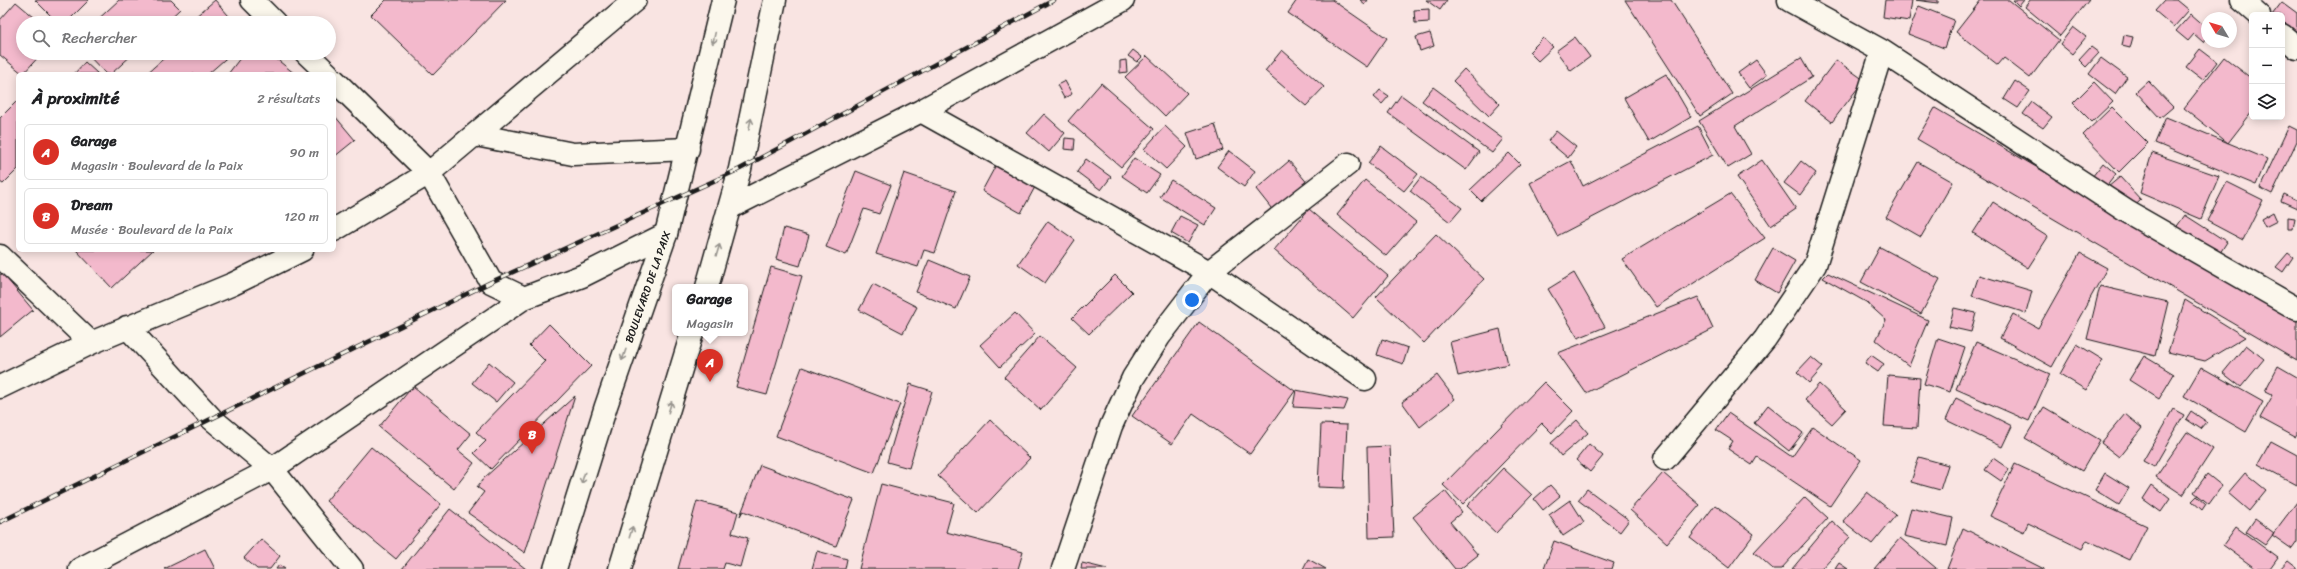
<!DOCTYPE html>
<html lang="fr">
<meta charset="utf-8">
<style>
:root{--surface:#fff;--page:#f6f6f6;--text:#202124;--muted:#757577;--line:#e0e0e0;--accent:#d93025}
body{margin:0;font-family:Sriracha,sans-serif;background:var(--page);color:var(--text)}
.controls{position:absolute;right:12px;top:12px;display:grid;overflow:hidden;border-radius:6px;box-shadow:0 2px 10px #0003}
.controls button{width:36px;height:36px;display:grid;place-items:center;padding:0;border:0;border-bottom:1px solid var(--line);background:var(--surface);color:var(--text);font:20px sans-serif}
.compass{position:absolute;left:2201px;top:12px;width:36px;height:36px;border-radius:50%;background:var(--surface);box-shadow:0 2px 10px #0003;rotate:308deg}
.you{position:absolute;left:1192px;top:300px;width:14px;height:14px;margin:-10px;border:3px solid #fff;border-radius:50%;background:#1a73e8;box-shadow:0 0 0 6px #1a73e833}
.badge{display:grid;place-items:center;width:26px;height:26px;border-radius:50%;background:var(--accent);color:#fff;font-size:13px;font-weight:700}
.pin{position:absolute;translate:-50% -33px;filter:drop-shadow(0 1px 2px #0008)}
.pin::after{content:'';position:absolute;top:21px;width:14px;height:12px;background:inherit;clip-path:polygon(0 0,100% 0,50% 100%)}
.popup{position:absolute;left:672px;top:284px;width:76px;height:52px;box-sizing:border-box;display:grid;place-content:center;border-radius:6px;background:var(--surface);filter:drop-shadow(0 1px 3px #0005);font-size:13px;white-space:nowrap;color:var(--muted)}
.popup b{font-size:15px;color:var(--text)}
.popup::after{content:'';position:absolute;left:50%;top:100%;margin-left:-8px;border:8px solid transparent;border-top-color:var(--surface)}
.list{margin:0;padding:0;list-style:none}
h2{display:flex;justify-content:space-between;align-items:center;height:52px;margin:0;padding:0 16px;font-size:17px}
h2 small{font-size:13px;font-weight:400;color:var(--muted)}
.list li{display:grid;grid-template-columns:26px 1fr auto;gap:12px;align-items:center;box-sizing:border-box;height:56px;margin:0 8px 8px;padding:0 8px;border:1px solid var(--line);border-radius:6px}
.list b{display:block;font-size:15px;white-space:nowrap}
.list p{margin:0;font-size:13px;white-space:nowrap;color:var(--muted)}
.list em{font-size:13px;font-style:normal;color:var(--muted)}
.icon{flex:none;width:22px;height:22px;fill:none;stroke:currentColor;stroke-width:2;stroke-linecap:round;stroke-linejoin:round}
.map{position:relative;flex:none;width:2297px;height:569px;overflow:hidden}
.search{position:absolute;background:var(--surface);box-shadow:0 2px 10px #0003;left:16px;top:16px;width:320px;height:44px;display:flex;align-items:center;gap:10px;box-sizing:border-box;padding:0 14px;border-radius:22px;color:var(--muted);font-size:15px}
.panel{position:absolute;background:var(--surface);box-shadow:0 2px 10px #0003;left:16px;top:72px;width:320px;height:180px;border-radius:6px}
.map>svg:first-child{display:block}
.building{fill:#f3b9cc;stroke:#1c1c1c}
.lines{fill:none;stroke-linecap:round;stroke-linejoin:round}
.street-casing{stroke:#1c1c1c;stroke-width:25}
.secondary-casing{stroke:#1c1c1c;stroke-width:25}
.street{stroke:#fbf7ec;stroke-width:22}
.secondary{stroke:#fbf7ec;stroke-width:22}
.rail-casing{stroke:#1c1c1c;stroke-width:4.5}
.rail{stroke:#fbf7ec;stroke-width:3;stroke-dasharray:9;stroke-linecap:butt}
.oneway{stroke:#97948e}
.labels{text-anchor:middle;stroke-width:3;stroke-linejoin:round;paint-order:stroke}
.street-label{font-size:11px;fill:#1c1c1c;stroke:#fbf7ec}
</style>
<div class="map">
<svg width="2297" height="569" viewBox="0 0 2297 569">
<rect width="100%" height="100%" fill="#f9e4e2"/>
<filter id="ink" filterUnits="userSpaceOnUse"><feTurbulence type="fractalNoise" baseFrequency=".025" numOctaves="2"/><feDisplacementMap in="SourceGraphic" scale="8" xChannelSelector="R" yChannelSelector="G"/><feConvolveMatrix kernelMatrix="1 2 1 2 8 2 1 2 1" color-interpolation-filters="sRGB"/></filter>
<g filter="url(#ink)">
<path class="building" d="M35,0h54l-23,23h-8z
M119,0h52l9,9 -15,14h-71z
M215,0l20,23h-47z
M386,0h120l-73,75 -62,-60z
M1297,0h35l55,38 -20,29 -79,-54z
M1360,0h8l-3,4z
M1426,0h21l-7,10z
M1625,0h46l61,94 -32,22z
M1885,0h27l-3,21 -26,-4z
M1915,0h23v3z
M1981,0h28l50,40 -29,38 -26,-20 -6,7 -42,-33z
M2013,0h11l-5,6z
M2030,0h59l-29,36 -35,-29z
M2165,0h12l12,10 -15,17 -19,-16z
M16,2l25,21h-18v30h19l-19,21 -23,-19v-35z
M2282,2l15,11v22l-15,-11v-9h-10z
M1919,6l35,14 -10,28 -36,-14z
M1429,9v13l-14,1 -1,-13z
M2191,14l16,14v8l-4,6 -9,-8 -6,7 -12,-10z
M2073,27l13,10 -14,17 -12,-10z
M1430,33l4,13 -14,5 -4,-14z
M2124,35l9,2 -3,11 -8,-2z
M1575,37l15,20 -19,14 -15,-20z
M1543,38l10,9 -15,14 -9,-9z
M2091,47l8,6 -13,14 -7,-7z
M2200,49l17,13 -14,18 -17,-13z
M1133,50l9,7 -5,5 -9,-6z
M1282,50l42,37 -18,19 -41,-35z
M86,53h48l-23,21h-5z
M170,53h62l-24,21h-62z
M244,53h25l26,21h-67z
M1147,56l40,37 -22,23 -40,-39z
M2224,57l28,22v33l-24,31 -44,-35z
M1801,58l11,19 -77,49 16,28 -23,14 -29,-47z
M2101,58l26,19 -12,17 -26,-20z
M1126,60l1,12 -7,1v-12z
M1756,60l11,15 -18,13 -11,-15z
M1836,60l28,20 -32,42 -27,-21z
M85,62l13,12h-24z
M1464,69l36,35 -11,12 -36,-35z
M1666,74l25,43 -42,25 -25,-44z
M1065,81l7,13 -8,4 -7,-13z
M2015,81l15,10 -12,17 -14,-9z
M2148,81l25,26 -13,11 -24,-26z
M2094,82l19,20 -21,20 -19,-19z
M1101,83l53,46 -33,38 -53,-46z
M1433,87l70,52 -11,14 -70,-52z
M1380,90l9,6 -7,8 -8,-7z
M1401,95l78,57 -13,18 -78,-57z
M18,100v69l-15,15 -3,-2v-64z
M2032,102l20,15 -9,11 -20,-14z
M2112,107l36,36 -29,29 -36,-37z
M1935,108l362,211v42l-380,-222z
M1044,114l21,19 -16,19 -22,-19z
M334,115l21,25 -21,17z
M2166,117l101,42 -11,26 -101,-42z
M1215,124l8,26 -27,9 -9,-26z
M1165,126l22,21 -21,22 -22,-20z
M1698,126l15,29 -156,81 -27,-53 41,-22 12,25z
M2289,126l8,4v11l-25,53 -12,-6z
M1556,131l20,16 -8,11 -20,-17z
M1065,138l10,1 -1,11 -10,-1z
M1381,146l37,28 -14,17 -36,-28z
M1229,151l26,20 -11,16 -27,-20z
M1509,153l11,11 -39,37 -11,-11z
M2152,153l67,23 -18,43 -61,-26z
M1134,158l26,17 -13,18 -25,-17z
M1086,159l25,18 -10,13 -24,-18z
M1762,160l34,49 -25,17 -34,-49z
M1289,161l20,24 -34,28 -19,-24z
M1801,161l15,12 -16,22 -16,-12z
M1918,162l35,20 -32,55 -35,-20z
M2103,163l13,11 -10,13 -14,-10z
M996,165l39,22 -14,26 -39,-22z
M856,171l35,14 -12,29 -15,-5 -18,46 -20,-8z
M904,173l52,18 -21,62 -11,-3 -6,17 -42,-13z
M1421,177l41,31 -12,14 -40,-31z
M2120,177l21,23 -12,11 -21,-24z
M1171,180l45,28 -11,17 -45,-28z
M1365,180l51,42 -30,34 -49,-41z
M2227,182l36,18 -20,40 -36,-19z
M1730,194l35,44 -109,69 -34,-48z
M2284,194l13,6v8l-16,-7z
M1993,202l55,35 -20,31 -55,-35z
M1309,209l79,67 -35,42 -79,-68z
M2273,212l4,9 -12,6 -4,-8z
M2185,215l42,27 -9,14 -43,-27z
M1180,216l18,9 -10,18 -17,-10z
M2288,217l7,1 -2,11h-5z
M1048,221l27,19 -30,43 -27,-19z
M784,228l25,7 -9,31 -24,-7z
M1436,234l48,45 -60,64 -48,-46z
M1880,247l60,32 -19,35 -60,-32z
M1773,248l22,13 -18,32 -22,-13z
M76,250h77l-41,38z
M2080,253l27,15 -55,99 -52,-29 13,-24 25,14z
M2288,253l5,4 -10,15 -7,-5z
M929,260l41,17 -14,32 -40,-17z
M771,267l31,9 -35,119 -31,-8z
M2,273l31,37 -33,27v-62z
M1574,273l31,54 -27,11 -30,-49z
M1828,273l100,47 -19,46 -33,-26 10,-20 -20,-18 -43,-24z
M1115,275l17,17 -43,42 -17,-16z
M1979,275l53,16 -6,22 -54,-17z
M873,284l44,23 -14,26 -44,-23z
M2100,286l68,16 -13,54 -68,-17z
M1698,297l15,32 -127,64 -28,-40z
M2185,300l60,37 -40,24 -37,-9z
M1954,308l22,5 -5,19 -22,-5z
M1015,313l20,21 -35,33 -20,-22z
M1199,322l96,69 -45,63 -57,-40 -21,30 -40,-28z
M549,324l42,42 -100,103 -17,-16 12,-12 -10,-9 69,-71 -16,-16z
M1500,329l8,35 -50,12 -8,-34z
M1040,336l37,32 -36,42 -37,-33z
M1938,338l27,9 -15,45 -26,-8z
M1382,339l26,9 -5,16 -26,-9z
M1976,342l74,32 -21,47 -73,-32z
M2077,344l26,16 -17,30 -26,-16z
M2246,345l18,14 -23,28 -18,-14z
M1871,355l13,9 -6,8 -13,-9z
M2144,356l30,18 -15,25 -30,-19z
M1811,357l12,10 -14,16 -12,-11z
M489,362l24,20 -17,20 -24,-19z
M2278,366l19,11v57l-2,3 -35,-19 13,-23 -8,-4z
M802,367l98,37 -26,69 -98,-37z
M2201,367l62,35 -17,30 -62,-36z
M1437,375l18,24 -35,28 -18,-25z
M1888,375l32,3 -3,50 -33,-2z
M1544,382l29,29 -21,22 -10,-10 -79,81 -20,-19z
M910,384l22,7 -23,77 -22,-6z
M1819,384l27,25 -14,15 -27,-24z
M413,386l58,48 -13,16 16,13 -20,26 -75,-62z
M1296,390l52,10 -4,10 -51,-3z
M575,396l-50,157 -57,-40 16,-21 -7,-5 7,-9z
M1956,398l56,28 -10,21 -56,-27z
M1768,405l35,28 -14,18 -35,-28z
M2044,407l56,33 -18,31 -57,-33z
M2173,409l11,6 -30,52 -11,-6z
M2191,411l16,11 -6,7 -15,-10z
M1728,413l64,44 21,-30 48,33 -31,46 -73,-49 -5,8 -24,-16 5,-8 -17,-11z
M2125,414l17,14 -23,29 -18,-14z
M990,420l40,38 -52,55 -40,-37z
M1577,420l11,13 -27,23 -10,-13z
M1321,424l26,1 -3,63 -26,-1z
M2187,432l26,17 -30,46 -27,-18z
M2271,441l26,14v30l-39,-21z
M1589,444l14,12 -13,16 -14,-12z
M1390,446l4,91 -25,1 -2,-91z
M371,447l70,57 -45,55 -70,-58z
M1919,457l29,8 -8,25 -29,-8z
M1993,458l16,11 -8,12 -16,-11z
M2015,464l132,62 -17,34 -43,-20 -5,9 -54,-26 -4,9 -34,-16z
M760,465l94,35 -18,46 -93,-35 -3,5z
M1503,468l29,27 -36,38 -29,-27z
M1663,473l37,32 -33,38 -37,-33z
M2105,473l24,15 -10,17 -24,-15z
M2245,473l21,17 -17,21 -21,-18z
M2207,474l15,12 -13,18 -15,-12z
M881,484l73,19 -8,29 77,20 -5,17h-159z
M1550,485l10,11 -17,14 -9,-11z
M2152,485l18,14 -9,13 -18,-13z
M1587,489l42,31 -9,12 -42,-32z
M1445,491l17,21 -12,10 28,33 -18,14h-5l-42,-52z
M1867,492l29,23 -24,29 -29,-23z
M2197,496l9,8 -4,6 -10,-9z
M1805,497l23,21 -47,51h-8l-19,-17z
M1570,500l14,22 -21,14 -14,-21z
M697,501l41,11 -6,21 16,5 -8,29 -15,-4 -2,6h-45z
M2297,502v40l-5,7 -20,-14z
M1715,505l39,29 -25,34 -39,-30z
M1911,508l42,10 -6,28 -43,-10z
M450,509l76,60h-124z
M2255,519l19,14 -9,12 -19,-13z
M1832,521l18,16 -29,32h-29z
M2236,527l42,31 -8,11h-14l-33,-24z
M1963,528l81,41h-97z
M1900,538l36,30v1h-62z
M261,539l19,17 -10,13h-13l-13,-11z
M1554,541l60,22 -2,6h-68z
M205,549l10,20h-51z
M817,551l30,8 -2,10h-33z
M1308,559l18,10h-23z
M2288,560l9,7v2h-17z
M1082,563l25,6h-26z
M1839,563l9,6h-13z
M279,565l6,4h-9z"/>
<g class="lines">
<g class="street-casing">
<path id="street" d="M252,0l23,23
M1789,0l93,51 244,160 171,98
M2242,0l17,15
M2282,35l15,13
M306,53l22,21
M334,80l95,93 62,109 33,16
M921,111l288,161 156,107
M476,135l97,19 115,-5
M731,207l190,-96 202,-111
M334,230l95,-57 206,-173
M0,256l91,87
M127,327l85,92 60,50 80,100
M0,387l91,-44 142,-59 69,-34
M1665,459l100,-120 50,-74 67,-214
M80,569l192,-100 252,-171 58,-22 84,-42
M1063,569l48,-143 22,-48 26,-41 50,-65 139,-108"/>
</g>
<g class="secondary-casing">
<g id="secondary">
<path d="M707,287l33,-118 35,-169"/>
<path id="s1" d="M555,569l51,-163 60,-172 57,-234"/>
<path d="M620,569l72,-236"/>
</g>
</g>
<use href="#street" class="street"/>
<use href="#secondary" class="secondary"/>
<g class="rail-casing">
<path id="rail" d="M0,522l491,-240 249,-113 314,-169"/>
</g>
<use href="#rail" class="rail"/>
</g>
<defs><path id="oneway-shaft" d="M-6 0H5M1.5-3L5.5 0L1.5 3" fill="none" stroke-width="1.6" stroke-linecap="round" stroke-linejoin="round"/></defs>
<g class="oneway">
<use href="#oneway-shaft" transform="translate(714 38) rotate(103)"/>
<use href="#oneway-shaft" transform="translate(750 124) rotate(-78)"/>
<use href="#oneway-shaft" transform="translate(718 250) rotate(-73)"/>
<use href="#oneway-shaft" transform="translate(624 355) rotate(109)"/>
<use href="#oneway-shaft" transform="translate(670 407) rotate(-73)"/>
<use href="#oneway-shaft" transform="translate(583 478) rotate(107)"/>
<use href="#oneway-shaft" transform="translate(631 532) rotate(-73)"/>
</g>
</g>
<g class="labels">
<g class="street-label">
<text dy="4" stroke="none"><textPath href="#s1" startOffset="297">BOULEVARD DE LA PAIX</textPath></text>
</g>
</g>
</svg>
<div class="controls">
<button>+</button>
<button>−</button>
<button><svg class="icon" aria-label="layers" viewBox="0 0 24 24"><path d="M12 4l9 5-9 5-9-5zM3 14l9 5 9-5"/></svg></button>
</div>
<svg class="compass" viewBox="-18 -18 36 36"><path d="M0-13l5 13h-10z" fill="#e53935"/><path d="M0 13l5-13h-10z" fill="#757577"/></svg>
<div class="you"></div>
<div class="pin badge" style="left:710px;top:382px">A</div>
<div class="popup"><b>Garage</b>Magasin</div>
<div class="pin badge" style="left:532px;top:454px">B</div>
<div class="search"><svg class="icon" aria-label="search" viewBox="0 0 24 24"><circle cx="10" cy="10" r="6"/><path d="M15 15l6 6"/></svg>Rechercher</div>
<section class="panel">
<h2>À proximité<small>2 résultats</small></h2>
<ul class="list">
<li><span class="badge">A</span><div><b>Garage</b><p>Magasin · Boulevard de la Paix</p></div><em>90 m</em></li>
<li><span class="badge">B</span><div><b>Dream</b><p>Musée · Boulevard de la Paix</p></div><em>120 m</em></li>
</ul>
</section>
</div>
